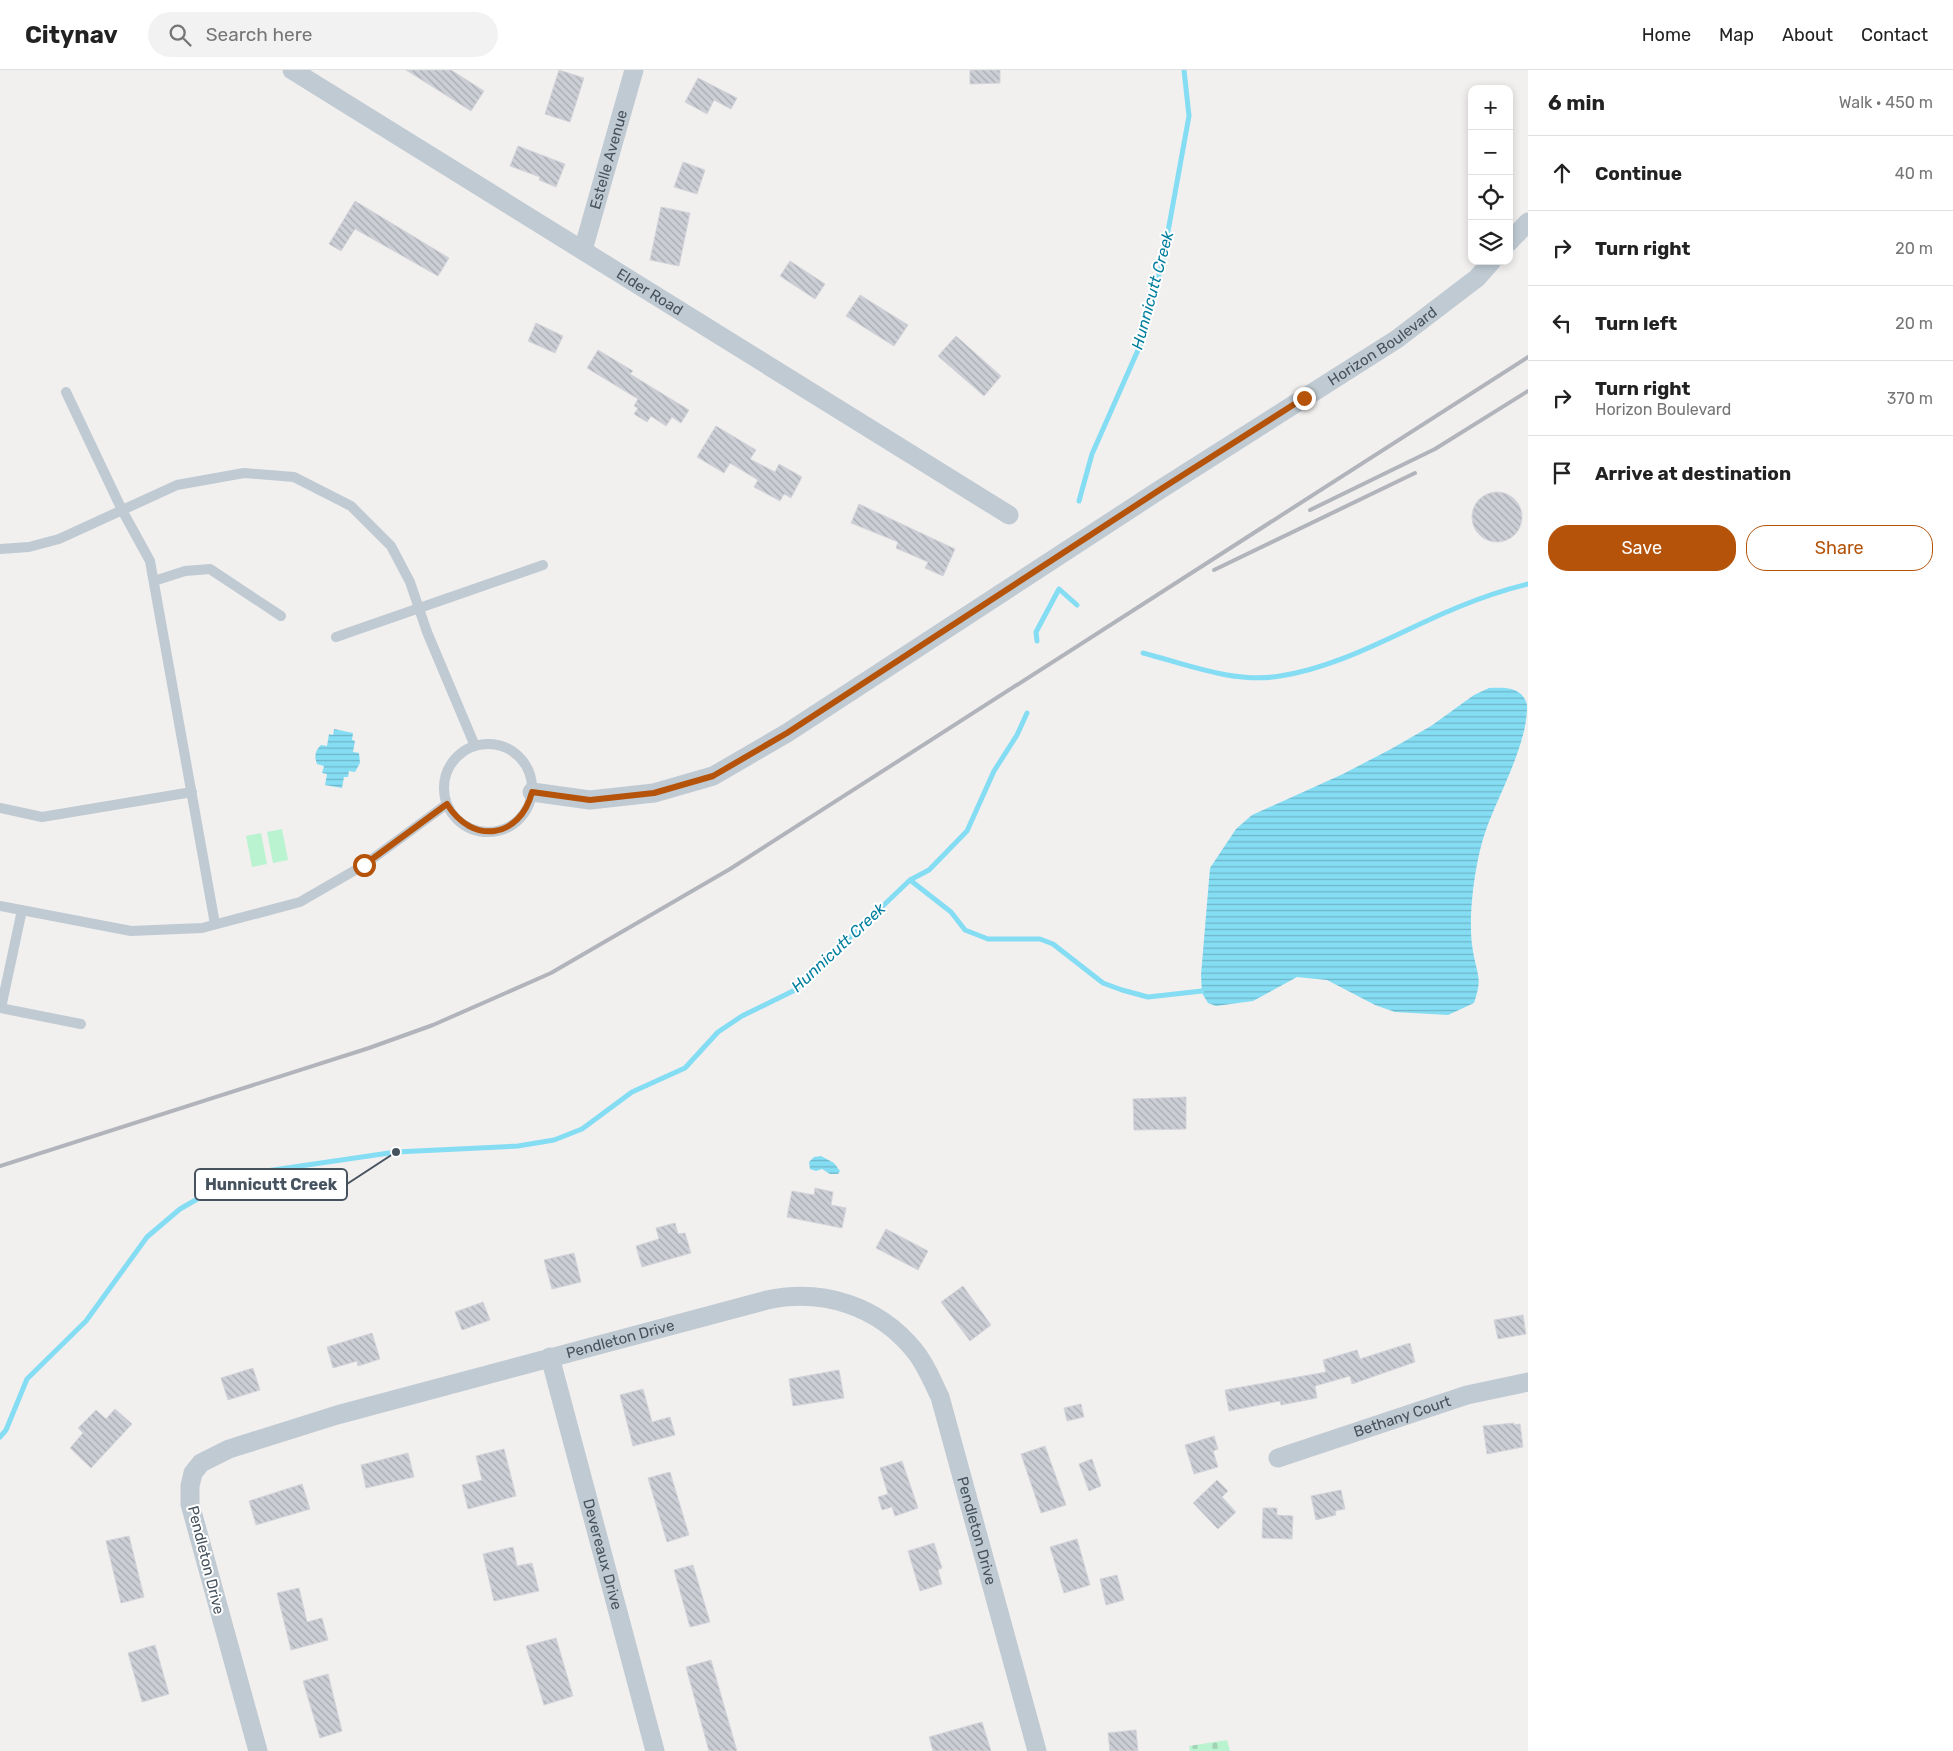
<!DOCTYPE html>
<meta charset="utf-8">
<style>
:root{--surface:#fff;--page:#f2f2f2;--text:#222;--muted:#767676;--line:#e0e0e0;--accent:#b45309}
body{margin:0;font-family:Rubik,sans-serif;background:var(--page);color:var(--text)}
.controls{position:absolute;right:15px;top:15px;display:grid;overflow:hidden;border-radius:10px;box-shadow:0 2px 8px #0003}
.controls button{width:45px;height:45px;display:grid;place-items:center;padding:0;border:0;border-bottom:1px solid var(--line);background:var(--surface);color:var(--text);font:25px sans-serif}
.stop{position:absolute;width:15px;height:15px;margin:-11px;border:4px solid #b45309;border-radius:50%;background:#fff}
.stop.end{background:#b45309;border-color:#fff;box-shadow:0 1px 5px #0008}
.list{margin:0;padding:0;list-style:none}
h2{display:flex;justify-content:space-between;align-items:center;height:65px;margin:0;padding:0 20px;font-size:21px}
h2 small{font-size:16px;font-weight:400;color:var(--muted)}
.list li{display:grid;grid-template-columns:32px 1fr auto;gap:15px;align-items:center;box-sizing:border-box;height:75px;padding:0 20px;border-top:1px solid var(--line)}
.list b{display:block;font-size:19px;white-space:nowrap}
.list p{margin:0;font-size:16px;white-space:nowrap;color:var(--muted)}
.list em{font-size:16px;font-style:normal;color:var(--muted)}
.actions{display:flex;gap:10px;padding:15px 20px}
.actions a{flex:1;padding:11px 0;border:1px solid var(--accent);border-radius:20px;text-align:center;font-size:18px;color:var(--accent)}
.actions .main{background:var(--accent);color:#fff}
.icon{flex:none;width:28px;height:28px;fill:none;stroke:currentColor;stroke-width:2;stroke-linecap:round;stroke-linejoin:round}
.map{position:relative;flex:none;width:1528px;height:1681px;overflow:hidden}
header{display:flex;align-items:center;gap:30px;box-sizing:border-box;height:70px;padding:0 25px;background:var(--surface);border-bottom:1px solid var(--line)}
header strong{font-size:24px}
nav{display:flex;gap:28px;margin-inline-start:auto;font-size:18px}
.search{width:350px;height:45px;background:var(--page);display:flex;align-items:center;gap:12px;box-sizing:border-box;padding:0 18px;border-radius:28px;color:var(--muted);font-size:19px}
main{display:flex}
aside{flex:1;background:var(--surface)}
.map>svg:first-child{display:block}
.cemetery{fill:url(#cemetery-stones)}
.park{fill:#baf3cf}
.water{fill:url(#water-rules)}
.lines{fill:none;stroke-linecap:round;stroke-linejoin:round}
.stream{stroke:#84ddf3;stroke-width:5}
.building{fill:url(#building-back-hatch);stroke:#d3d5db}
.lane{stroke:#bfcad2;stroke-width:10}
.street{stroke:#bfcad2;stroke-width:19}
.rail{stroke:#b1b4ba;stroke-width:4}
.route{stroke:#b45309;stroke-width:6}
.labels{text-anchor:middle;stroke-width:4;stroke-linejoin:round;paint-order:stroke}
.street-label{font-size:15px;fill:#46535e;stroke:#fff}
.water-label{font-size:16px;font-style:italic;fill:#037f9e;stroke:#fff}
.leader{fill:none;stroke:#46535e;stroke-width:2}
.callout-dot{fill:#46535e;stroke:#fff;stroke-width:2}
.callout{fill:#fff;stroke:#46535e;stroke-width:2}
.callout-label{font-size:16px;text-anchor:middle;font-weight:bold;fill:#46535e}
</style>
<header>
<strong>Citynav</strong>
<div class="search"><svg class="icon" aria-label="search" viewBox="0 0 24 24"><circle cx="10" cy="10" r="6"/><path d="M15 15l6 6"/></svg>Search here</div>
<nav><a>Home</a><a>Map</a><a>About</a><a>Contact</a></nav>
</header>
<main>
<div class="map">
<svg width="1528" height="1681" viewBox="0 0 1528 1681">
<defs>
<pattern id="cemetery-stones" width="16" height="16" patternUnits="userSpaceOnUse" patternTransform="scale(1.25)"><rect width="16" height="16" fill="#baf3cf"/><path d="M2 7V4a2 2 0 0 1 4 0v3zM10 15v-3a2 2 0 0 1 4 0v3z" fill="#a1d2b4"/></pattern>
<pattern id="water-rules" width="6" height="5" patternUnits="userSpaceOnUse" patternTransform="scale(1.25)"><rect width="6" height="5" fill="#84ddf3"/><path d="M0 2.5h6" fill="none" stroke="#6eb6c8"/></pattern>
<pattern id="building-back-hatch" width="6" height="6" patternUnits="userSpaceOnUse" patternTransform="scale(1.25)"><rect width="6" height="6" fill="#cbced4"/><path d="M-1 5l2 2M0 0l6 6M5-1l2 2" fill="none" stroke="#a7aaaf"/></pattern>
</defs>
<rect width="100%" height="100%" fill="#f2efef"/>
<path class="cemetery" d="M1227,1670l3,11h-40l-1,-5z"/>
<path class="park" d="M282,759l6,31 -15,3 -6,-31z
M261,763l6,31 -15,3 -6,-31z"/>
<path class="water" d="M1489,618c16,-1 34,-1 38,17 1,39 -29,90 -41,125 -11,30 -19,90 -13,121 4,25 10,26 1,52l-26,12 -53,-3 -20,-7 -48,-25 -30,-3 -44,24 -37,5 -8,-3 -6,-10 -1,-18 9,-107 26,-39 16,-14 91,-41 48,-25 40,-23 43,-31z
M334,659l19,4 -1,7 3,1 -2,11 6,1 1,10 -5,9 -6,-1 -1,6h-4l-2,11 -17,-3 2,-11 -5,-1 2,-7 -7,-2c-3,-8 -2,-13 4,-19l6,1 2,-12 4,1z
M821,1086l13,7 6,8 -2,3h-8l-8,-5 -6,2 -6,-2 -1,-7 5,-5z"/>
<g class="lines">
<path class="stream" d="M1079,431l13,-47 50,-113 21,-82 26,-143 -5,-46
M1037,571l-1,-9 23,-43 18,16
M1143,583c43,11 92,31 137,23 63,-10 118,-44 176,-68 24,-10 47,-18 72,-24
M910,810l41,32 14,18 23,9h52l13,5 50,39 19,7 26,7 54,-6
M0,1367l6,-7 21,-51 59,-58 61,-84 33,-28 59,-34 157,-23 122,-6 36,-6 28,-11 50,-37 53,-24 33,-36 24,-16 53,-26 115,-110 19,-10 38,-39 27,-60 23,-36 10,-22"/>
</g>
<path class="building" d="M406,0h45l33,21 -13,20z
M559,0l25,8 -14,44 -25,-8z
M970,0h30v13l-30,1z
M698,8l39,20 -6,11 -17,-9 -7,14 -22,-12z
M518,76l47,18 -9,23 -17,-7 1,-3 -30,-11z
M683,92l22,8 -8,24 -23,-7z
M355,131l94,57 -11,18 -83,-47 -14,22 -12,-7z
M661,137l29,6 -11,53 -29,-6z
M790,191l35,23 -10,15 -35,-23z
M860,225l48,30 -14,21 -48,-30z
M536,253l27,13 -8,17 -27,-12z
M956,266l45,40 -17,20 -46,-40z
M598,280l35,21 -3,3 59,36 -8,13 -9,-6 -6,9 -15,-10 -4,6 -13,-8 4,-6 -4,-2 4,-7 -51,-31z
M716,356l40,24 -6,9 25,13 4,-8 23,13 -11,21 -7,-4 -4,7 -26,-14 4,-7 -28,-17 -6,10 -27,-16z
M1472 447a25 25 0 1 1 50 0a25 25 0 1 1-50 0Z
M859,434l96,45 -12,27 -18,-8 3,-6 -32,-14 2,-6 -47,-19z
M1186,1027v32l-52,1 -1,-31z
M815,1118l18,4 -2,13 15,3 -4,20 -55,-11 5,-26 22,4z
M675,1153l3,11 7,-1 6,20 -49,14 -6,-21 23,-7 -3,-11z
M886,1159l42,22 -10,19 -42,-22z
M574,1183l7,29 -29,7 -8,-29z
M963,1216l28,39 -21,16 -29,-39z
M483,1232l7,18 -28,10 -7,-18z
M1523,1245l3,19 -28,5 -4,-19z
M372,1263l8,26 -22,7 -1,-5 -24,7 -6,-21z
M1410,1273l5,19 -63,22 -2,-8 -35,10 2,12 -36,7 -1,-4 -51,10 -4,-21 101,-18 -3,-12 34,-10 3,9z
M253,1298l7,22 -32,10 -7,-22z
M839,1300l5,28 -51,8 -4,-27z
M643,1319l9,33 18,-5 5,18 -42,11 -13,-51z
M1081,1334l3,13 -17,4 -3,-13z
M115,1339l17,15 -41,44 -21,-20 13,-15 -5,-5 18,-18 10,9z
M1514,1353v2l6,-1 3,23 -36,7 -4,-28z
M1214,1366l4,13 -5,2 5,16 -24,7 -9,-29z
M1045,1376l21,59 -25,8 -20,-59z
M504,1379l12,47 -48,13 -6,-24 20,-5 -6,-24z
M408,1383l6,24 -48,11 -5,-23z
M1092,1389l9,27 -12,5 -10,-27z
M902,1391l16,47 -23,8 -3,-9 -10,3 -4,-13 10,-3 -8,-26z
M670,1402l19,63 -22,7 -19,-64z
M1217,1410l11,11 -6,6 14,15 -18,17 -25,-26z
M302,1414l8,25 -54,16 -7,-24z
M1341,1420l4,19 -10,2 1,4 -20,5 -5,-24z
M1263,1438h14v7l16,1 -1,23 -30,-1z
M129,1466l15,61 -23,6 -15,-62z
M1077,1469l13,46 -26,8 -14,-46z
M934,1473l8,25 -4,2 4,14 -22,7 -12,-40z
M513,1477l4,19 15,-3 7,28 -45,10 -11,-47z
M693,1495l17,57 -20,5 -16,-57z
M1117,1505l7,25 -18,5 -6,-26z
M299,1518l8,34 15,-4 6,22 -37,10 -14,-57z
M556,1568l17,58 -29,9 -18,-59z
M155,1575l14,49 -27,8 -14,-49z
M711,1590l26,91h-28l-23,-84z
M328,1604l14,57 -22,7 -17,-57z
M982,1652l9,29h-58l-4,-14z
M1136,1660l2,21h-28l-2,-18z"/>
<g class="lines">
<path class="lane" d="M66,322l56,118 28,51 65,363
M0,479l29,-2 30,-8 118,-54 67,-12 50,4 57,29 40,40 19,36 17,50 48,114
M154,511l31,-10 25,-2 71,47
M336,567l207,-72
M444 718a44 44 0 1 1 88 0a44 44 0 1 1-88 0Z
M0,738l42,9 150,-25
M0,836l131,25 71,-3 98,-26 64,-37 83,-61
M0,938l81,16
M1,938l21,-98"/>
<g class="street">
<path id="s1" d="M292,0l717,445"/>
<path d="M1509,172l19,-20"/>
<path id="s2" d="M583,180l51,-180"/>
<path id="s3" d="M532,722l58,8 64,-7 59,-17 74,-43 374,-244 236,-150 80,-61 15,-17"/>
<path id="s4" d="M550,1287l105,394"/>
<path id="s5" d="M1278,1388l189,-63 61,-13"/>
<path id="s6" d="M258,1681l-68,-247v-18l3,-13 8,-10 28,-14 108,-34 430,-115c56,-12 111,6 147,50 12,14 18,31 26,47l97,354"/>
</g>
<path class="rail" d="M1310,440l125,-61 93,-58
M1214,500l201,-97
M0,1096l369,-118 64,-23 118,-52 179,-104 798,-512"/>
</g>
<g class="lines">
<path class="route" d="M364,795l83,-61c25,41 73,35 85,-12l58,8 64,-7 59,-17 74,-43 374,-244 143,-91"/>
</g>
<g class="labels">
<g class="street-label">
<text dy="5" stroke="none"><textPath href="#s2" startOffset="94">Estelle Avenue</textPath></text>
<text dy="5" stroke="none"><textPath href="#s1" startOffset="421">Elder Road</textPath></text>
<text dy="5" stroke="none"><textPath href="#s3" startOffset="980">Horizon Boulevard</textPath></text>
<text dy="5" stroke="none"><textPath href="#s6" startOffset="738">Pendleton Drive</textPath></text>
<text dy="5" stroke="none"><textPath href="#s5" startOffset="131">Bethany Court</textPath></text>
<text dy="5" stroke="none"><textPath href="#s6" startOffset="1246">Pendleton Drive</textPath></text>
<text dy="5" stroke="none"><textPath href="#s4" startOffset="204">Devereaux Drive</textPath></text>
<text transform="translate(206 1490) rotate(76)" y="5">Pendleton Drive</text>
</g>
<g class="water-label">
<text transform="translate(1152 220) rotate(-75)" y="6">Hunnicutt Creek</text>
<text transform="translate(838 877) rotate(-43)" y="6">Hunnicutt Creek</text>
</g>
</g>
<path class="leader" d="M396 1082L347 1114"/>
<circle class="callout-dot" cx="396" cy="1082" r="5"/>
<rect class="callout" x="195" y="1099" width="152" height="31" rx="5"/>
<g class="callout-label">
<text x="271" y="1120">Hunnicutt Creek</text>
</g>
</svg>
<div class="controls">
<button>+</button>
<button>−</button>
<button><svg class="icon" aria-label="locate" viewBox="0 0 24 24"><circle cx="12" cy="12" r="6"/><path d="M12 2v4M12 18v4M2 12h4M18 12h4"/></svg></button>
<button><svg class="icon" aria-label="layers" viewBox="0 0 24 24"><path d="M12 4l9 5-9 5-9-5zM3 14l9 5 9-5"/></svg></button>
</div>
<div class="stop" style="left:364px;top:795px"></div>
<div class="stop end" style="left:1304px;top:328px"></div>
</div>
<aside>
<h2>6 min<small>Walk · 450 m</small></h2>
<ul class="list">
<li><svg class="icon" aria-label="ahead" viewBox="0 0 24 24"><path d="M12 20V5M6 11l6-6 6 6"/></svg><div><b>Continue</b></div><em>40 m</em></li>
<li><svg class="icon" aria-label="right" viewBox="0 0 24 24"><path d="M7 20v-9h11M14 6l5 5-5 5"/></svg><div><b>Turn right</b></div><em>20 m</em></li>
<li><svg class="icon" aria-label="left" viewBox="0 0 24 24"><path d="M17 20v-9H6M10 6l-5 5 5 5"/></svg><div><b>Turn left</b></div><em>20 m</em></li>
<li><svg class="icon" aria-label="right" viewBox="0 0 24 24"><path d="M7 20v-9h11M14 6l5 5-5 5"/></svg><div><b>Turn right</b><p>Horizon Boulevard</p></div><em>370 m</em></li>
<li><svg class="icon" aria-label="arrive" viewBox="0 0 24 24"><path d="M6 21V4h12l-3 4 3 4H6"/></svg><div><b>Arrive at destination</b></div></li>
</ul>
<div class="actions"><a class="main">Save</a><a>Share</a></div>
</aside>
</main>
